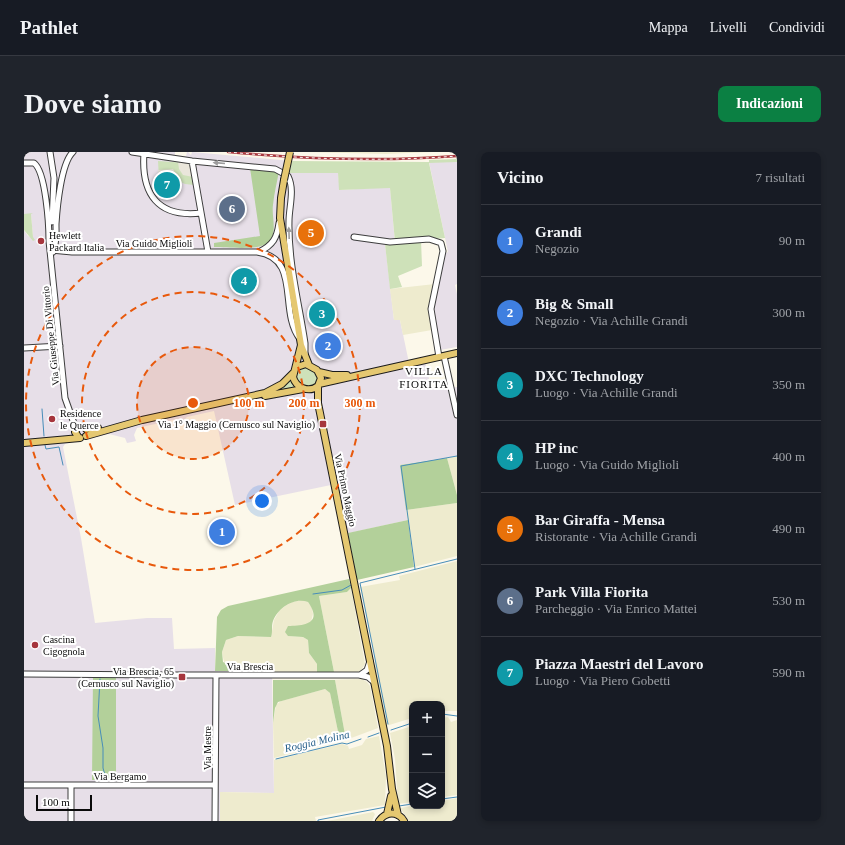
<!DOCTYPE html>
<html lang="it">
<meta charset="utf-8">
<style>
:root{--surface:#171b24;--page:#20242c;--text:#f1f3f6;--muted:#9ea1a6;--line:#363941;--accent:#0b8043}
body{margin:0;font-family:Georgia,serif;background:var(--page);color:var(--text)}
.controls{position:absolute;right:12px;bottom:12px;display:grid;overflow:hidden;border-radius:8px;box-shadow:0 2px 6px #0003}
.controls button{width:36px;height:36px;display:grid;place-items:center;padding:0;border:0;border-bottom:1px solid var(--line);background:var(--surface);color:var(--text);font:20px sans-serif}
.scale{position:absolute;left:12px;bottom:10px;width:56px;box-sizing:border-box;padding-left:4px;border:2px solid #0a0a0a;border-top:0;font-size:11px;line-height:14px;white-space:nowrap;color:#0a0a0a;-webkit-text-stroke:3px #fff;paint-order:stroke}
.you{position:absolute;left:238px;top:349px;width:14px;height:14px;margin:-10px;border:3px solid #fff;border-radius:50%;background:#1a73e8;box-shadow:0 0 0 6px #1a73e833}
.badge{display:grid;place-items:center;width:26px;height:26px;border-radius:50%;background:var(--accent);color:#fff;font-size:13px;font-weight:700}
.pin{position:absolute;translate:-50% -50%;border:2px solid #fff;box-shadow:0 1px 4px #0006}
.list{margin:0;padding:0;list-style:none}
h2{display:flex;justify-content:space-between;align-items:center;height:52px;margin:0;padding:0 16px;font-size:17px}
h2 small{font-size:13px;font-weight:400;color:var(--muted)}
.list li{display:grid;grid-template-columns:26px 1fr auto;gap:12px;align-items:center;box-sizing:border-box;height:72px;padding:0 16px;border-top:1px solid var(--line)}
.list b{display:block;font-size:15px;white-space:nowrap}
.list p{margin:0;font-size:13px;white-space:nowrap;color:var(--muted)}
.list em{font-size:13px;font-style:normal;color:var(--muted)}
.icon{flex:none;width:22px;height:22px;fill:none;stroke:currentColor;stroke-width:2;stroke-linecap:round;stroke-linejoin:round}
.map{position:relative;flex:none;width:433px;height:669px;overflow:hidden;border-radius:8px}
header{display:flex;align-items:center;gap:24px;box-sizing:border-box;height:56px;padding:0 20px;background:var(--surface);border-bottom:1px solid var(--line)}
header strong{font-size:19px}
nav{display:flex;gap:22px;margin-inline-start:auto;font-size:14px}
.intro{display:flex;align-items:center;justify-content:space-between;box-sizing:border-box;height:96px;padding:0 24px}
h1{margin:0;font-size:28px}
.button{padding:10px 18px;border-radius:8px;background:var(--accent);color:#fff;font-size:14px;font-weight:700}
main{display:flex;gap:24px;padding:0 24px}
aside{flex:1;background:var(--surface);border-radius:8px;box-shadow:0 2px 6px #0003}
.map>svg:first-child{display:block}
.industrial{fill:#e7dfe8}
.farmland{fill:#eeebce}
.green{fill:#cee1b9}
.forest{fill:#b3d09a}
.plaza{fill:#eae6db}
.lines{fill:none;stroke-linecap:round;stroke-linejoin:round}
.stream{stroke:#478db9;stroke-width:1}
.minor-casing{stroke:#3d3d3d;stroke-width:7}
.major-casing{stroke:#1b1b1b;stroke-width:8}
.minor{stroke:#fff;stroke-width:5}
.major{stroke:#e5c871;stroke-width:6}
.rail-casing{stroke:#a6363d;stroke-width:2.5}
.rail{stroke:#fff;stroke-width:1;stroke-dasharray:3;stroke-linecap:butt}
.major-bridge-casing{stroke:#1b1b1b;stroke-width:8;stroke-linecap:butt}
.major-bridge{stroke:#e5c871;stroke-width:6}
.oneway{fill:#9d9d9d}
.ring{fill:none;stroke:#e8590c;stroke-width:2;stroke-dasharray:7 5}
.poi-dot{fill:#a6363d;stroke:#fff;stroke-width:1.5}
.labels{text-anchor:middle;stroke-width:4;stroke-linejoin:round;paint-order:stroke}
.poi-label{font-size:10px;fill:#0a0a0a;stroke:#fff;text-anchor:start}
.street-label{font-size:10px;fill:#0a0a0a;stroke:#fff}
.neighbourhood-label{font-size:11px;letter-spacing:1px;fill:#0a0a0a;stroke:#fff}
.water-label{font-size:11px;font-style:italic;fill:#265f8a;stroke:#fff}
.centre{fill:#e8590c;stroke:#fff;stroke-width:2}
.ring-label{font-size:12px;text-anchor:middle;font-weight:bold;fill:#e8590c;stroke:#fff;stroke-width:4;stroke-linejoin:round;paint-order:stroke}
</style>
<header>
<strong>Pathlet</strong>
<nav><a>Mappa</a><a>Livelli</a><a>Condividi</a></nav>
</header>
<div class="intro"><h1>Dove siamo</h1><a class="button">Indicazioni</a></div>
<main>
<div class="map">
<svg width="433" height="669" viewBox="0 0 433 669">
<rect width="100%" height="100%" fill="#fcf8ea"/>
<path class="industrial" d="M0,0h151v3l9,1h2l1,-4h1l3,3 1,-3 100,9 -3,12h49l2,17 50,-3 5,56 -10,1 9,76h6l9,43 16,-1 6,25 17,-3 1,4 8,-1v69l-57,9 8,55 -63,14 -4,-2 -10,-47 -96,20 -21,-94 -27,6 -4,4 -5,-2 -41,9 -3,7 2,6 -4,1 -5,1 -2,-5 -16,-4 -44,10 -2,3 18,91 14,85 52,-5h25l2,31 41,-1v23l57,1 2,121 -54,-1v29h-196v-591l4,6 5,2 -2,-24h2h-9z
M405,10h28v122l-2,1 2,9v53l-17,3 -8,-33 12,-63 4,-2z"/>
<path class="farmland" d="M281,0h127l-46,2z
M411,132l-5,33 2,13 -29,5 -3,-15h-6l-4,-31z
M433,304v39l-10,-37z
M433,351v53l-43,11 -8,-57z
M433,409v150h-15v-7h-30v14l-26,8 -11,-58v-12l-15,-69 40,-7 -1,-4z
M327,436l14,76 -4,6 -3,2h-24l-15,-76 28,-4z
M277,448l7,2 4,6 1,6 -2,8 -23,14 15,1 5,3 1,13 8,11v8l-74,-1 -19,-9 -2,-10 4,-12 12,-4 33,1 3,-17 5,-9 10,-8z
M338,527l5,3 3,4 8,42 -32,12 -11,-60z
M301,537l5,4 10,48 -66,17 -1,-35 3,-18 5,-4z
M424,565l3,5 6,-2v75l-15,2v-79z
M388,574v76l-14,2 -3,-45 -5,-26z
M355,584l7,40 -1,29 -70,12 1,4h-96v-29l54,1v-33l68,-16 6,2 1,3 13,-4 4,-6z
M433,646v23h-48l-9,-13 12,-2h30v-5z
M349,660l2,2 -3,7h-45z"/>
<path class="green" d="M433,7v3l-28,1 16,75 -24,2 1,26 -24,10 4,11 -12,2 -5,-45 10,-2 -5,-54 -51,2 -1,-17h-49l3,-12 137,1v-2z
M134,9l29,2 4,4 3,18 -9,-1 -9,-4 -10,11 -7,-12z
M9,61l-2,1 2,23 2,3 -2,1 -9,-11v-16z
M280,214l11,5 4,7 -3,6 -6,3 -9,-3 -6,-7 1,-6z
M267,226l6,9 -22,6 -1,-2z"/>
<path class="forest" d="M226,16l29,3c-2,11 -5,23 -6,34 -2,12 7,34 -9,40 -13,5 -37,2 -50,2v-4l46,-7z
M423,306l10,37v8l-51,7 -6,-45z
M384,368l6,47 -57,13 -9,-47z
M325,427l2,9 -4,4 -28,4 15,76h-17v-8l-8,-11 -1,-13 -5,-3 -15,-1 -3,-4 3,-6c17,0 35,-3 20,-24 -14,-5 -30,6 -35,19 -2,5 0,11 -2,16l-33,-1 -12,4 -4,12 1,10 20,9h-28l2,-54 4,-7 7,-4z
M69,524h23v104h-24z
M249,528h62l11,60 -6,1 -10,-48 -5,-4 -47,13 -3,6 -2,15z"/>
<path class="plaza" d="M154,10l9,1 4,4 2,10 -10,-2 -4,-6z
M149,17l5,9 -12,13 -7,-12 -1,-9z"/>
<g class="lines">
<path class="stream" d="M18,257l2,27
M21,293l1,4 13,-2 4,18
M391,417l-14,-103 56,-10
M289,442l29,-4 9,-5
M76,527l-2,37 5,32v20l3,11
M418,562l15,2
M364,572l-28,-141 97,-24
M367,578l21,-7
M344,585l11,-4
M252,607l66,-16 5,1 14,-5
M418,647l15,-2
M375,654l13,-2
M294,669v-1l68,-13"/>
<g class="minor-casing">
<path id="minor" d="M26,0l4,26 -2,44
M108,0l60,9 83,8 13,7c7,14 1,31 1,45 -1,41 10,82 16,122v11
M120,1c-3,41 14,65 57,60
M168,9l16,91
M0,11h10c12,9 15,63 15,78l16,157 11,31
M330,85l36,5 39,-3 12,4 2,8 -12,58 8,48
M27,98l21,2h185c45,6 21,59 43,87
M29,100c4,-10 3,-18 3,-28 1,-16 5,-61 17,-72
M235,100c14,-7 18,-14 20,-29
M0,196l36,-2
M420,204l13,59
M0,522l146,1
M148,523h187l9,2 6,5
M336,523l7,-5 3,-9
M0,633h191
M47,669v-36
M191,669l1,-145"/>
</g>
<g class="major-casing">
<path id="major" d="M260,28l-3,18 -1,20 21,127 -8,32c3,11 16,16 25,9l3,-8 -4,-8 -11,-6 -9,3
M277,193l8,20
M295,220l13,3h15
M295,232l138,-31
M294,234v17l69,343 5,43 6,26
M241,244l38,-7
M62,284l56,-16 123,-27 17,-9 11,-11
M55,286l-4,-6 3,-5 5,-1 3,3 12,-1
M0,291l56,-5
M363,662l4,-18
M355,669c7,-10 19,-10 25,0"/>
</g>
<use href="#minor" class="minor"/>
<use href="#major" class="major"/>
<g class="rail-casing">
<path id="rail" d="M204,0c76,7 152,10 229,4"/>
</g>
<use href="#rail" class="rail"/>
<g class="major-bridge-casing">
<path id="major-bridge" d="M260,28l6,-28"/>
</g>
<use href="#major-bridge" class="major-bridge"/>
</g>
<defs><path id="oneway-solid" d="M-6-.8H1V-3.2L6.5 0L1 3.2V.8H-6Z"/></defs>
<g class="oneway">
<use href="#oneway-solid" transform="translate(195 11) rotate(-175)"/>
<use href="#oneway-solid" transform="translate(265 81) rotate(-92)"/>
</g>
<circle cx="169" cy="251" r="56" fill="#e8590c" fill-opacity=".12"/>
<g class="ring">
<circle cx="169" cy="251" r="56"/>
<circle cx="169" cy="251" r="111"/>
<circle cx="169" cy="251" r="167"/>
</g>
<g class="poi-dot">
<circle cx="17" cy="89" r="4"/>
<circle cx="28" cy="267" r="4"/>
<rect x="295" y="268" width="8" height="8" rx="2"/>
<circle cx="11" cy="493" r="4"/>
<rect x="154" y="521" width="8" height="8" rx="2"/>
</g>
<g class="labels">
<g class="poi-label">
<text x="25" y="87">Hewlett<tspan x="25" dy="12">Packard Italia</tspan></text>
<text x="36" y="265">Residence<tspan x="36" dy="12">le Querce</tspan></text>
<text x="291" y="276" text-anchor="end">Via 1° Maggio (Cernusco sul Naviglio)</text>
<text x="19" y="491">Cascina<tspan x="19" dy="12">Cigognola</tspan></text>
<text x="150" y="523" text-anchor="end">Via Brescia, 65<tspan x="150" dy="12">(Cernusco sul Naviglio)</tspan></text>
</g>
<g class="street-label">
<text x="130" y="95">Via Guido Miglioli</text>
<text transform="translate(26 184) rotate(-96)" y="4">Via Giuseppe Di Vittorio</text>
<text transform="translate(322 338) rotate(78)" y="4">Via Primo Maggio</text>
<text x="226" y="518">Via Brescia</text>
<text transform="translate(183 596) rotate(-90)" y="4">Via Mestre</text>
<text x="96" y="628">Via Bergamo</text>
</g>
<g class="neighbourhood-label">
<text x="400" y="223">VILLA<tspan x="400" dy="13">FIORITA</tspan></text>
</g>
<g class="water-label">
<text transform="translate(293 589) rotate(-13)" y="4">Roggia Molina</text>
</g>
</g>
<circle cx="169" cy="251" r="6" class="centre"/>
<g class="ring-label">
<text x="225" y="255">100 m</text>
<text x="280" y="255">200 m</text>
<text x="336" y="255">300 m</text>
</g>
</svg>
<div class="controls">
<button>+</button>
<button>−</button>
<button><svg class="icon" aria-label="layers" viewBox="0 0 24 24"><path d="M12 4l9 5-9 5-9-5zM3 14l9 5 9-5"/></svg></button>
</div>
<div class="scale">100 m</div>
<div class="you"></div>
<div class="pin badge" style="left:198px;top:380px;background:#3f7fe0">1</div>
<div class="pin badge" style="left:304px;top:194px;background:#3f7fe0">2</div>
<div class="pin badge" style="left:298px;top:162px;background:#0f9aa8">3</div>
<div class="pin badge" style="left:220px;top:129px;background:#0f9aa8">4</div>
<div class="pin badge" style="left:287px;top:81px;background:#e8710a">5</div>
<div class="pin badge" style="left:208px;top:57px;background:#5c6f8a">6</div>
<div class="pin badge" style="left:143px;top:33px;background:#0f9aa8">7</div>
</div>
<aside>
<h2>Vicino<small>7 risultati</small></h2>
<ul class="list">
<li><span class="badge" style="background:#3f7fe0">1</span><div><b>Grandi</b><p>Negozio</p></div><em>90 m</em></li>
<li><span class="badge" style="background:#3f7fe0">2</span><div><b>Big &amp; Small</b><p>Negozio · Via Achille Grandi</p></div><em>300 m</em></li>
<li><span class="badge" style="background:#0f9aa8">3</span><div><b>DXC Technology</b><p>Luogo · Via Achille Grandi</p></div><em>350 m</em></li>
<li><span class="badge" style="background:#0f9aa8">4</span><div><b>HP inc</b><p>Luogo · Via Guido Miglioli</p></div><em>400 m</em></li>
<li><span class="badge" style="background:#e8710a">5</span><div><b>Bar Giraffa - Mensa</b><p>Ristorante · Via Achille Grandi</p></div><em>490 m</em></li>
<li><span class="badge" style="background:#5c6f8a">6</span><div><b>Park Villa Fiorita</b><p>Parcheggio · Via Enrico Mattei</p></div><em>530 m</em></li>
<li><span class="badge" style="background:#0f9aa8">7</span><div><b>Piazza Maestri del Lavoro</b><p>Luogo · Via Piero Gobetti</p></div><em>590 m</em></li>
</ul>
</aside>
</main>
